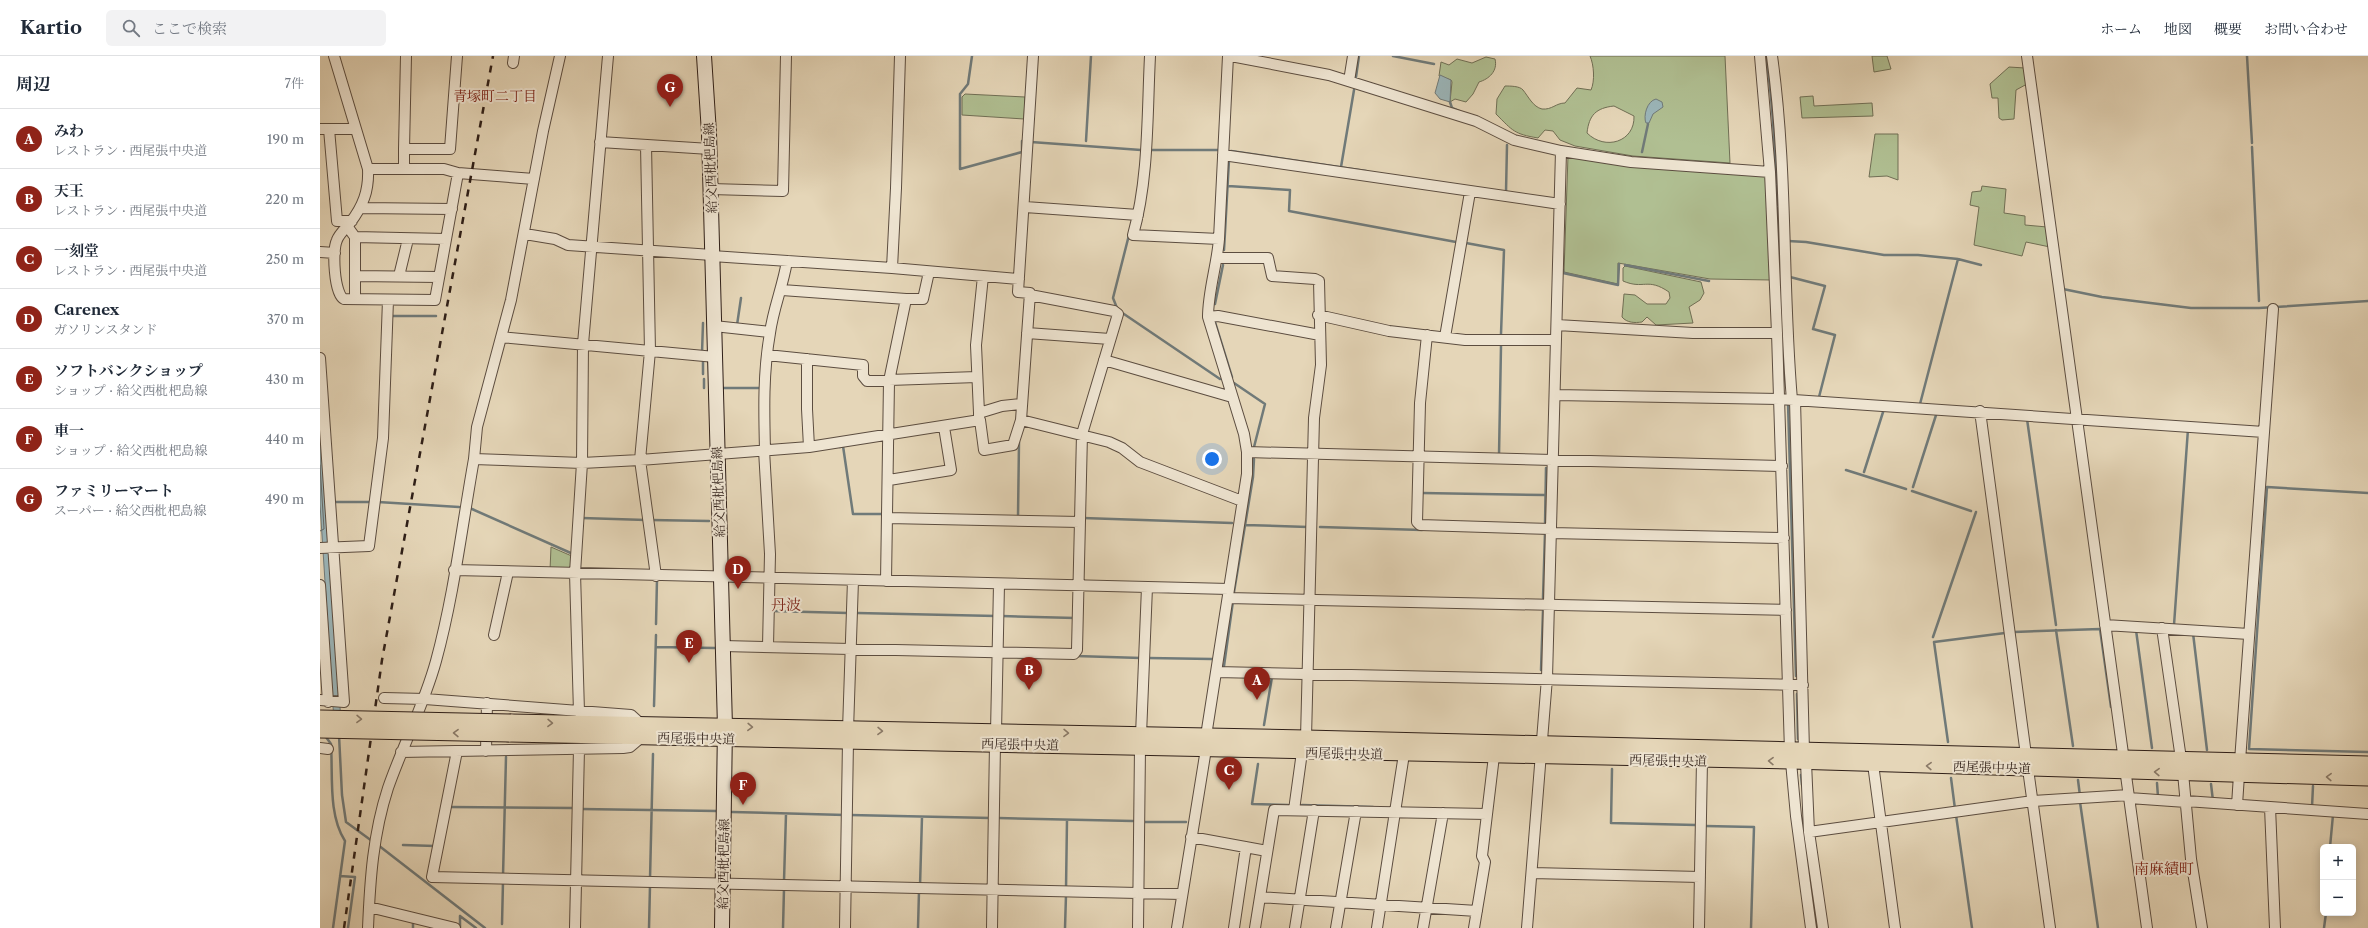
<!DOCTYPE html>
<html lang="ja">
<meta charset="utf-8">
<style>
:root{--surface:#fff;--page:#f2f2f3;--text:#1f2937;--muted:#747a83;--line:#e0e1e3;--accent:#8f2418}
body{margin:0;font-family:"Libre Caslon Text","Noto Serif JP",serif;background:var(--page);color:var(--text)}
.controls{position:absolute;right:12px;bottom:12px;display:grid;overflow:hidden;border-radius:6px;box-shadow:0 2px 10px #0003}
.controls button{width:36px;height:36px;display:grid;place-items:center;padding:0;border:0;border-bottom:1px solid var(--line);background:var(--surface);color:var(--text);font:20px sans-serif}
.you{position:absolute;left:892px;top:403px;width:14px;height:14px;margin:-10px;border:3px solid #fff;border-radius:50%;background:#1a73e8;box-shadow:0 0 0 6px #1a73e833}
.badge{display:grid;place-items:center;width:26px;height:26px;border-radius:50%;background:var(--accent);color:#fff;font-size:13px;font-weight:700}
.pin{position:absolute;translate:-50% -33px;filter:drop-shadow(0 1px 2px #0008)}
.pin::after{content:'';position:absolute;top:21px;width:14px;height:12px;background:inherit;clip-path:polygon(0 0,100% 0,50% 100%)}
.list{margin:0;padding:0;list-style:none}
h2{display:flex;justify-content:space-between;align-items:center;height:52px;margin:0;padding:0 16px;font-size:17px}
h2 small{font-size:13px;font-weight:400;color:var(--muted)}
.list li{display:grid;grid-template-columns:26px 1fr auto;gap:12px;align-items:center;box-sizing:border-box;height:60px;padding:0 16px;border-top:1px solid var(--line)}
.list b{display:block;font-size:15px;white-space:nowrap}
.list p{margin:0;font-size:13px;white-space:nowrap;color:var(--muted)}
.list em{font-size:13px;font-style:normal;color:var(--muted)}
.icon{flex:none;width:22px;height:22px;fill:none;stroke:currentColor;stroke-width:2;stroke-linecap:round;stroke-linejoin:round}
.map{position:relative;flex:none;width:2048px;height:872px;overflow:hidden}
header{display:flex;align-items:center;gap:24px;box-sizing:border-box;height:56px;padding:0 20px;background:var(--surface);border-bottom:1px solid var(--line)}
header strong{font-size:19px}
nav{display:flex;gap:22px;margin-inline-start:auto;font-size:14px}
.search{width:280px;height:36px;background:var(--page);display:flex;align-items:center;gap:10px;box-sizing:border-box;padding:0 14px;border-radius:6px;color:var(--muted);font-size:15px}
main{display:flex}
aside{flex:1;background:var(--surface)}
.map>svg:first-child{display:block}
.green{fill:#b0bf92;stroke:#706f55;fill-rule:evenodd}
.water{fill:#9bb6ba;stroke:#707a79}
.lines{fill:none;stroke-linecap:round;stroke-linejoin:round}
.shore{stroke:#656a69;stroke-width:1}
.stream{stroke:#707a79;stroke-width:2.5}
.street-casing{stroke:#5c4d40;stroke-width:12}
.secondary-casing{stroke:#2f1f18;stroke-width:16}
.primary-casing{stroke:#2f1f18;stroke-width:17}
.street{stroke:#eee4d1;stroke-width:10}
.secondary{stroke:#eee4d1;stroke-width:14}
.primary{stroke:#e5d6b8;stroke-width:15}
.rail{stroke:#2f1f18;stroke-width:2.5;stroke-dasharray:7 7;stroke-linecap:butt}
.primary-bridge-casing{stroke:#2f1f18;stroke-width:17;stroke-linecap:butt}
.primary-bridge{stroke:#e5d6b8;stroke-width:15}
.oneway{stroke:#8a7a68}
.labels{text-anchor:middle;stroke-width:4;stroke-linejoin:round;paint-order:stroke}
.street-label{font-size:13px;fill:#2f1f18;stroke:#eee4d1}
.neighbourhood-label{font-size:14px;fill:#7a1f14;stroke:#eee4d1}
.quarter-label{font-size:15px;fill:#7a1f14;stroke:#eee4d1}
</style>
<header>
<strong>Kartio</strong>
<div class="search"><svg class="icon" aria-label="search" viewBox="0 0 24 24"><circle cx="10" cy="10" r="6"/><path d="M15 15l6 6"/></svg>ここで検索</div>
<nav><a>ホーム</a><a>地図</a><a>概要</a><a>お問い合わせ</a></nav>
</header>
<main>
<aside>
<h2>周辺<small>7件</small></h2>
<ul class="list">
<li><span class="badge">A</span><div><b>みわ</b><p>レストラン · 西尾張中央道</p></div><em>190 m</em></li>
<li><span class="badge">B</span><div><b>天王</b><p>レストラン · 西尾張中央道</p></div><em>220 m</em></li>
<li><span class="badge">C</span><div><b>一刻堂</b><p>レストラン · 西尾張中央道</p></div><em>250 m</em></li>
<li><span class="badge">D</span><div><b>Carenex</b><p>ガソリンスタンド</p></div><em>370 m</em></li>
<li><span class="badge">E</span><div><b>ソフトバンクショップ</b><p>ショップ · 給父西枇杷島線</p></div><em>430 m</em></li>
<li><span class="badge">F</span><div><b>車一</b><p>ショップ · 給父西枇杷島線</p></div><em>440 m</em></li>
<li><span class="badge">G</span><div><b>ファミリーマート</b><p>スーパー · 給父西枇杷島線</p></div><em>490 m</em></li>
</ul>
</aside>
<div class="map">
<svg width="2048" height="872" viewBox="0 0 2048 872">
<rect width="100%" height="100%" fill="#e5d6b8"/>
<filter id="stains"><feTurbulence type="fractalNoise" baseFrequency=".005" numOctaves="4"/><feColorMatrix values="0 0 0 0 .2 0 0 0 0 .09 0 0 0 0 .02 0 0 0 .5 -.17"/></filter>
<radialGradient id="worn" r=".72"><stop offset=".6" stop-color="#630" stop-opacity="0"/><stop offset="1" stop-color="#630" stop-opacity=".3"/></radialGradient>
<path class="green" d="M1270,0h135l5,107 -97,-7 -58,-10 -15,-6 -7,-9 -8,-1 -7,8c-24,-4 -25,-7 -42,-24l1,-15 8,-13c5,0 15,0 18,4 5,6 10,17 19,19 10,1 14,-6 23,-6l12,-15 14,2c4,-9 3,-25 -1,-34zM1294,50l20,10c1,26 -29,35 -47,17 2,-18 9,-25 27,-27z
M1552,0h15l4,13 -17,3z
M1166,1l9,2c3,12 -6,20 -16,23l-6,12 -7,8 -11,-3 -5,3 2,-20 -1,-2 -12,-4 2,-14 8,3 8,-6 15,4z
M1689,11l16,1 2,16 -11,6 -2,29 -12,1 -3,-2 -1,-20h-6l-2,-14z
M645,38l60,3 -1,22 -62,-4v-18z
M1493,40l1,10 58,-3 1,13 -71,2 -2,-21z
M1555,78h23v46l-11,-4 -18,1z
M1248,100l198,20 5,104 -61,-1 -92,-16v21l-54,-12z
M1662,130l24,3 -2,24 21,3v9l22,2 3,20 -24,-5 -4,14 -48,-11 5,-38 -9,-2 2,-13 9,-1z
M1305,210l76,16 3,11 -4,7 -11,7 4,16 -37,2 -9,-8 -5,5c-7,1 -15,1 -20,-5l2,-23 11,1 12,9h19l4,-6 -1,-6c-22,-15 -25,-2 -46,-11v-13z
M231,491l23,10 -1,13h-23z"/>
<path class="water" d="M1120,19l11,5 -1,22 -10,-3 -5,-6z
M1336,43l6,3 1,5 -10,7 -4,9h-3c-3,-7 1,-22 10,-24z
M0,354l22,327h-7l-15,-233z"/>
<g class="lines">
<path class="shore" d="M0,409l4,64 -4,2"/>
<path class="stream" d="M652,0l-4,28 -8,10v75l62,-17v-11h2
M1073,0l41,8
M1446,0c15,100 8,202 18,302
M1927,0l5,87
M1036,21l3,-21
M1130,46l2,6 7,3
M766,85l5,-85
M711,86l110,8
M1932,91l7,154
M829,94h70
M911,95l135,20
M1322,96l6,-28
M1021,111l13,-77
M908,130l62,4 -1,21 167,31
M1184,136h2l1,-47
M1468,185l18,1 78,13h34l40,4 23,6
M1146,187l38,7 -3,84
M904,194l5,-90
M1305,209l84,16
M1243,214v3l55,12 1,-21
M1470,221l35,9 -12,43 22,6 -16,62
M1743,233l39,8 89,11h68l109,-7
M895,248l8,-39
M797,252l-4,-10 16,-63
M801,256l99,67
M71,260h45
M895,266l17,55
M417,269l4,-27
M382,297l1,-30
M383,303v15
M384,323v9
M914,327l31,21 -11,43
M403,332h38v1
M1468,347l8,273
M1600,348l38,-145
M1707,363l29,206
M520,391l3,-1 10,68h31
M1179,399l2,-109
M1526,414l60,19
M1544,416l20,-63
M1593,431l24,-75
M1592,435l59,20
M1102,437l123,2
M2048,437l-101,-6 -18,262 119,3
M14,446h37
M58,446l81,5
M152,453l101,45
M698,461l1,-75
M262,462l64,2
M763,462l149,5
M331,464l58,1
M925,469l63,2
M1225,469l1,-57
M1000,471l102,3
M1222,477h3l-2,65
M914,536l19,-115 1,-18
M451,555l77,2
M537,557l139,3
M682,560l73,2
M336,568l1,-45
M1854,569l14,-196
M1736,574l17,116
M1816,574l16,118
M1694,576l86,-3 11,78
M1873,577l14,117
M1613,581l43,-125
M336,591l59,1
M756,600l65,2
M828,602l64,1
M904,610l9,-65
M1221,614l2,-59
M1477,638l1,45
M334,650l2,-71
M944,669l8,-48
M19,679l3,60 4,27 26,19
M6,681l5,7c2,31 -3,71 14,97l-12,87
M1628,686l-14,-100 71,-9
M938,708l-6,40 36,1
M1292,713l-1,54 85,2
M1481,719l1,10
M1631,722l4,31
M1758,724l2,16
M1837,727l1,14
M1891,728l2,17
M1760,746l18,126
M982,749l71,2
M130,751l124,1
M1992,751l1,-21
M261,753l136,2
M412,756l113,3
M530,759l141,3
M1636,759l16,113
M678,762l135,3
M823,766h43
M1385,770l49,1 -3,101
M58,789l107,83
M83,789l32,1
M2010,791l3,-32
M20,820l15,1 -7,51
M183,820l3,-119
M330,823l3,-125
M464,825l2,-67
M600,830l2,-69
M746,833l1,-69
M140,860l16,12
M140,860v12
M93,865v7
M182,868l1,-42
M329,872l1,-42
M463,872l1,-39
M598,872l1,-37
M745,872l1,-33
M2004,872l2,-15"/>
<g class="street-casing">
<path id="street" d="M14,0l34,113c1,22 -5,37 -18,54 -4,5 -11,11 -13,17 -5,10 -3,54 7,59l91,1 23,-127 -14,-4h-76
M86,0l-2,93h46l7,-93
M830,0c-3,59 -1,122 -17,179l86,4
M911,0l98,19 147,46 38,19 47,11 70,11 139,10
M1440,0l10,116 7,161 13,418 6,65 15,112
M1452,0c16,114 10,229 20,344
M1707,0l120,872
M193,7l1,-7
M1029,25l4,-25
M0,73h35
M9,73l8,92h15
M280,86l110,7
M326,89l4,206 -10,109 16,116
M903,99l337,49
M84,113v-20
M138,117l76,6
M391,133l72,2 3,-135
M705,151l113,8
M41,152l91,1
M27,170l8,11 91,2
M205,178l30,5 13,6 144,10
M0,196l15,1
M392,200l180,12 127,11
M898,202h50l4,18 43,3 4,2 2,84 -7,53 -8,320
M572,212l4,-80 4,-132
M35,220l84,1
M79,220l9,-37
M462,234l124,9
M35,243v-62
M998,259l71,16 76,9h91
M888,261l10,-1 102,19
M1237,269l136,8h84
M394,270l56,6
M707,277l83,6
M1107,279l-7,68 -3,119 3,3 131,4
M181,281l214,20
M1125,281l25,-145
M447,299l96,10v11l4,5h22
M0,302l24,344 -24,-2
M487,303v50l2,38
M784,304l128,37
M569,324l88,-3
M1235,339l224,4 485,33
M1475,344l9,351
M1660,355l46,344
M659,357l-3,-68 7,-69
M659,363v-6l23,-7 19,-2
M701,364l88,22 13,6 18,14 102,39
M444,394l6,104 -2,92
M445,394c-1,-39 -2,-78 5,-117 3,-24 13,-47 17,-72
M927,396l535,14
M154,403l108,4 58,-3 169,-13 171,-27 4,30 29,-5 8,-25 9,-127 -12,-1 15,-236
M569,424l62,-10 -7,-43
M568,462l192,4
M1231,477l233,5
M0,492l49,-2 14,-108 5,-138
M134,514l775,19
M566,525l3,-200 17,-82h17l6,-27
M0,529l8,117
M908,542l558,12
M1785,569l144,9
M1842,572l19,131
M174,579l14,-63
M403,590l351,8 3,-4 5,-216 36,-120 -4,-3 -84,-16
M897,616l586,13
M64,642l41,1 206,16 11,10
M259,656l-4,-139 7,-110 1,-119 25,-288
M528,674l5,-150
M676,676l3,-148
M821,679l6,-148
M0,692l8,1
M137,695l-25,126 750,17
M166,695l1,-48
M81,696l222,-4 7,-1 13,-11
M1920,705l33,-452
M1486,706l3,70 14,96
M1553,708l22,164
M1708,713l22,159
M1863,717l8,86 11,69
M1809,742l57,4
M1866,745l182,13
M1917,749l2,-30
M1950,751l5,121
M974,754l8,-58
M1489,776l224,-31 96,-6
M871,781l76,14
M1212,817l168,4
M940,841l217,14
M49,851l86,21
M48,872c2,-48 5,-94 20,-140 15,-43 36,-83 48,-127 18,-66 26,-135 38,-202l3,-32 34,-127 32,-169 17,-75
M255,872l4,-179
M525,872l3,-187
M672,872l3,-184
M818,872l2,-180
M857,872l29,-179v-13l41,-262v-22l-3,-18 -36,-117c0,-26 9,-52 11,-78l9,-183
M914,872l12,-81
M935,872l19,-118 213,4
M975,872l19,-118
M1016,872l20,-117
M1057,872l27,-174
M1103,872l20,-115
M1154,872l11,-66 -3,-6 12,-100
M1207,872l20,-250 14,-527
M1379,872l3,-168"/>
</g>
<g class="secondary-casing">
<path id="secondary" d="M384,0l5,77 16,594 -3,201"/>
</g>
<g class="primary-casing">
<path id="primary" d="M191,666l795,16 1062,26
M189,678l1283,27 576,17"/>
</g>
<use href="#street" class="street"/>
<use href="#secondary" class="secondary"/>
<use href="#primary" class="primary"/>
<path class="rail" d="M24,872l38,-268 111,-604"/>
<g class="primary-bridge-casing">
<path id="primary-bridge" d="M0,662l191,4
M0,674l189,4"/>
</g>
<use href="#primary-bridge" class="primary-bridge"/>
</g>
<defs><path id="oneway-chevron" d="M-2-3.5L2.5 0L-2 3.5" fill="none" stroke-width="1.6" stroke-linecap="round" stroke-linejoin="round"/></defs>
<g class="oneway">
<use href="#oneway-chevron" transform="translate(39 663) rotate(1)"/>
<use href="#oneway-chevron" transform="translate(230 667) rotate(1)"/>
<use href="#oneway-chevron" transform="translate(430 671) rotate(2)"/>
<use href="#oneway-chevron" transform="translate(560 675) rotate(1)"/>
<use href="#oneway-chevron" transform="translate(136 677) rotate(-179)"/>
<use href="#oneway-chevron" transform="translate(746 677) rotate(1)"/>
<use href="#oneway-chevron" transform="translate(1451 705) rotate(-179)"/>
<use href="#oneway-chevron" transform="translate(1609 710) rotate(-178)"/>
<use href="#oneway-chevron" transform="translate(1837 716) rotate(-178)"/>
<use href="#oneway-chevron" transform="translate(2009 721) rotate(-178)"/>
</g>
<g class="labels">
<g class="street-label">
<text transform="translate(390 112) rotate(-92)" y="5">給父西枇杷島線</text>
<text transform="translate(398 436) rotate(-92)" y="5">給父西枇杷島線</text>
<text transform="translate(376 682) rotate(1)" y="5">西尾張中央道</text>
<text transform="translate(700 688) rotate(1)" y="5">西尾張中央道</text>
<text transform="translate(1024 697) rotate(1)" y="5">西尾張中央道</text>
<text transform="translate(1348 704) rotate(1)" y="5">西尾張中央道</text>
<text transform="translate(1672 711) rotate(2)" y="5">西尾張中央道</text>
<text transform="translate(403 808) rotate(-89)" y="5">給父西枇杷島線</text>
</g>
<g class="neighbourhood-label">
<text x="175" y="45">青塚町二丁目</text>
</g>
<g class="quarter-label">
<text x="466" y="554">丹波</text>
<text x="1844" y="818">南麻績町</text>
</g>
</g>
<rect width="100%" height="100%" filter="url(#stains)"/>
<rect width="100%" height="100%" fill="url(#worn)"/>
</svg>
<div class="controls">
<button>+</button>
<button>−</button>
</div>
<div class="you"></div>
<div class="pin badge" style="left:937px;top:644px">A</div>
<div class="pin badge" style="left:709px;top:634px">B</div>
<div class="pin badge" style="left:909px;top:734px">C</div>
<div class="pin badge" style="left:418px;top:533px">D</div>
<div class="pin badge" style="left:369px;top:607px">E</div>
<div class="pin badge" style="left:423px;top:749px">F</div>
<div class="pin badge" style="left:350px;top:51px">G</div>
</div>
</main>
